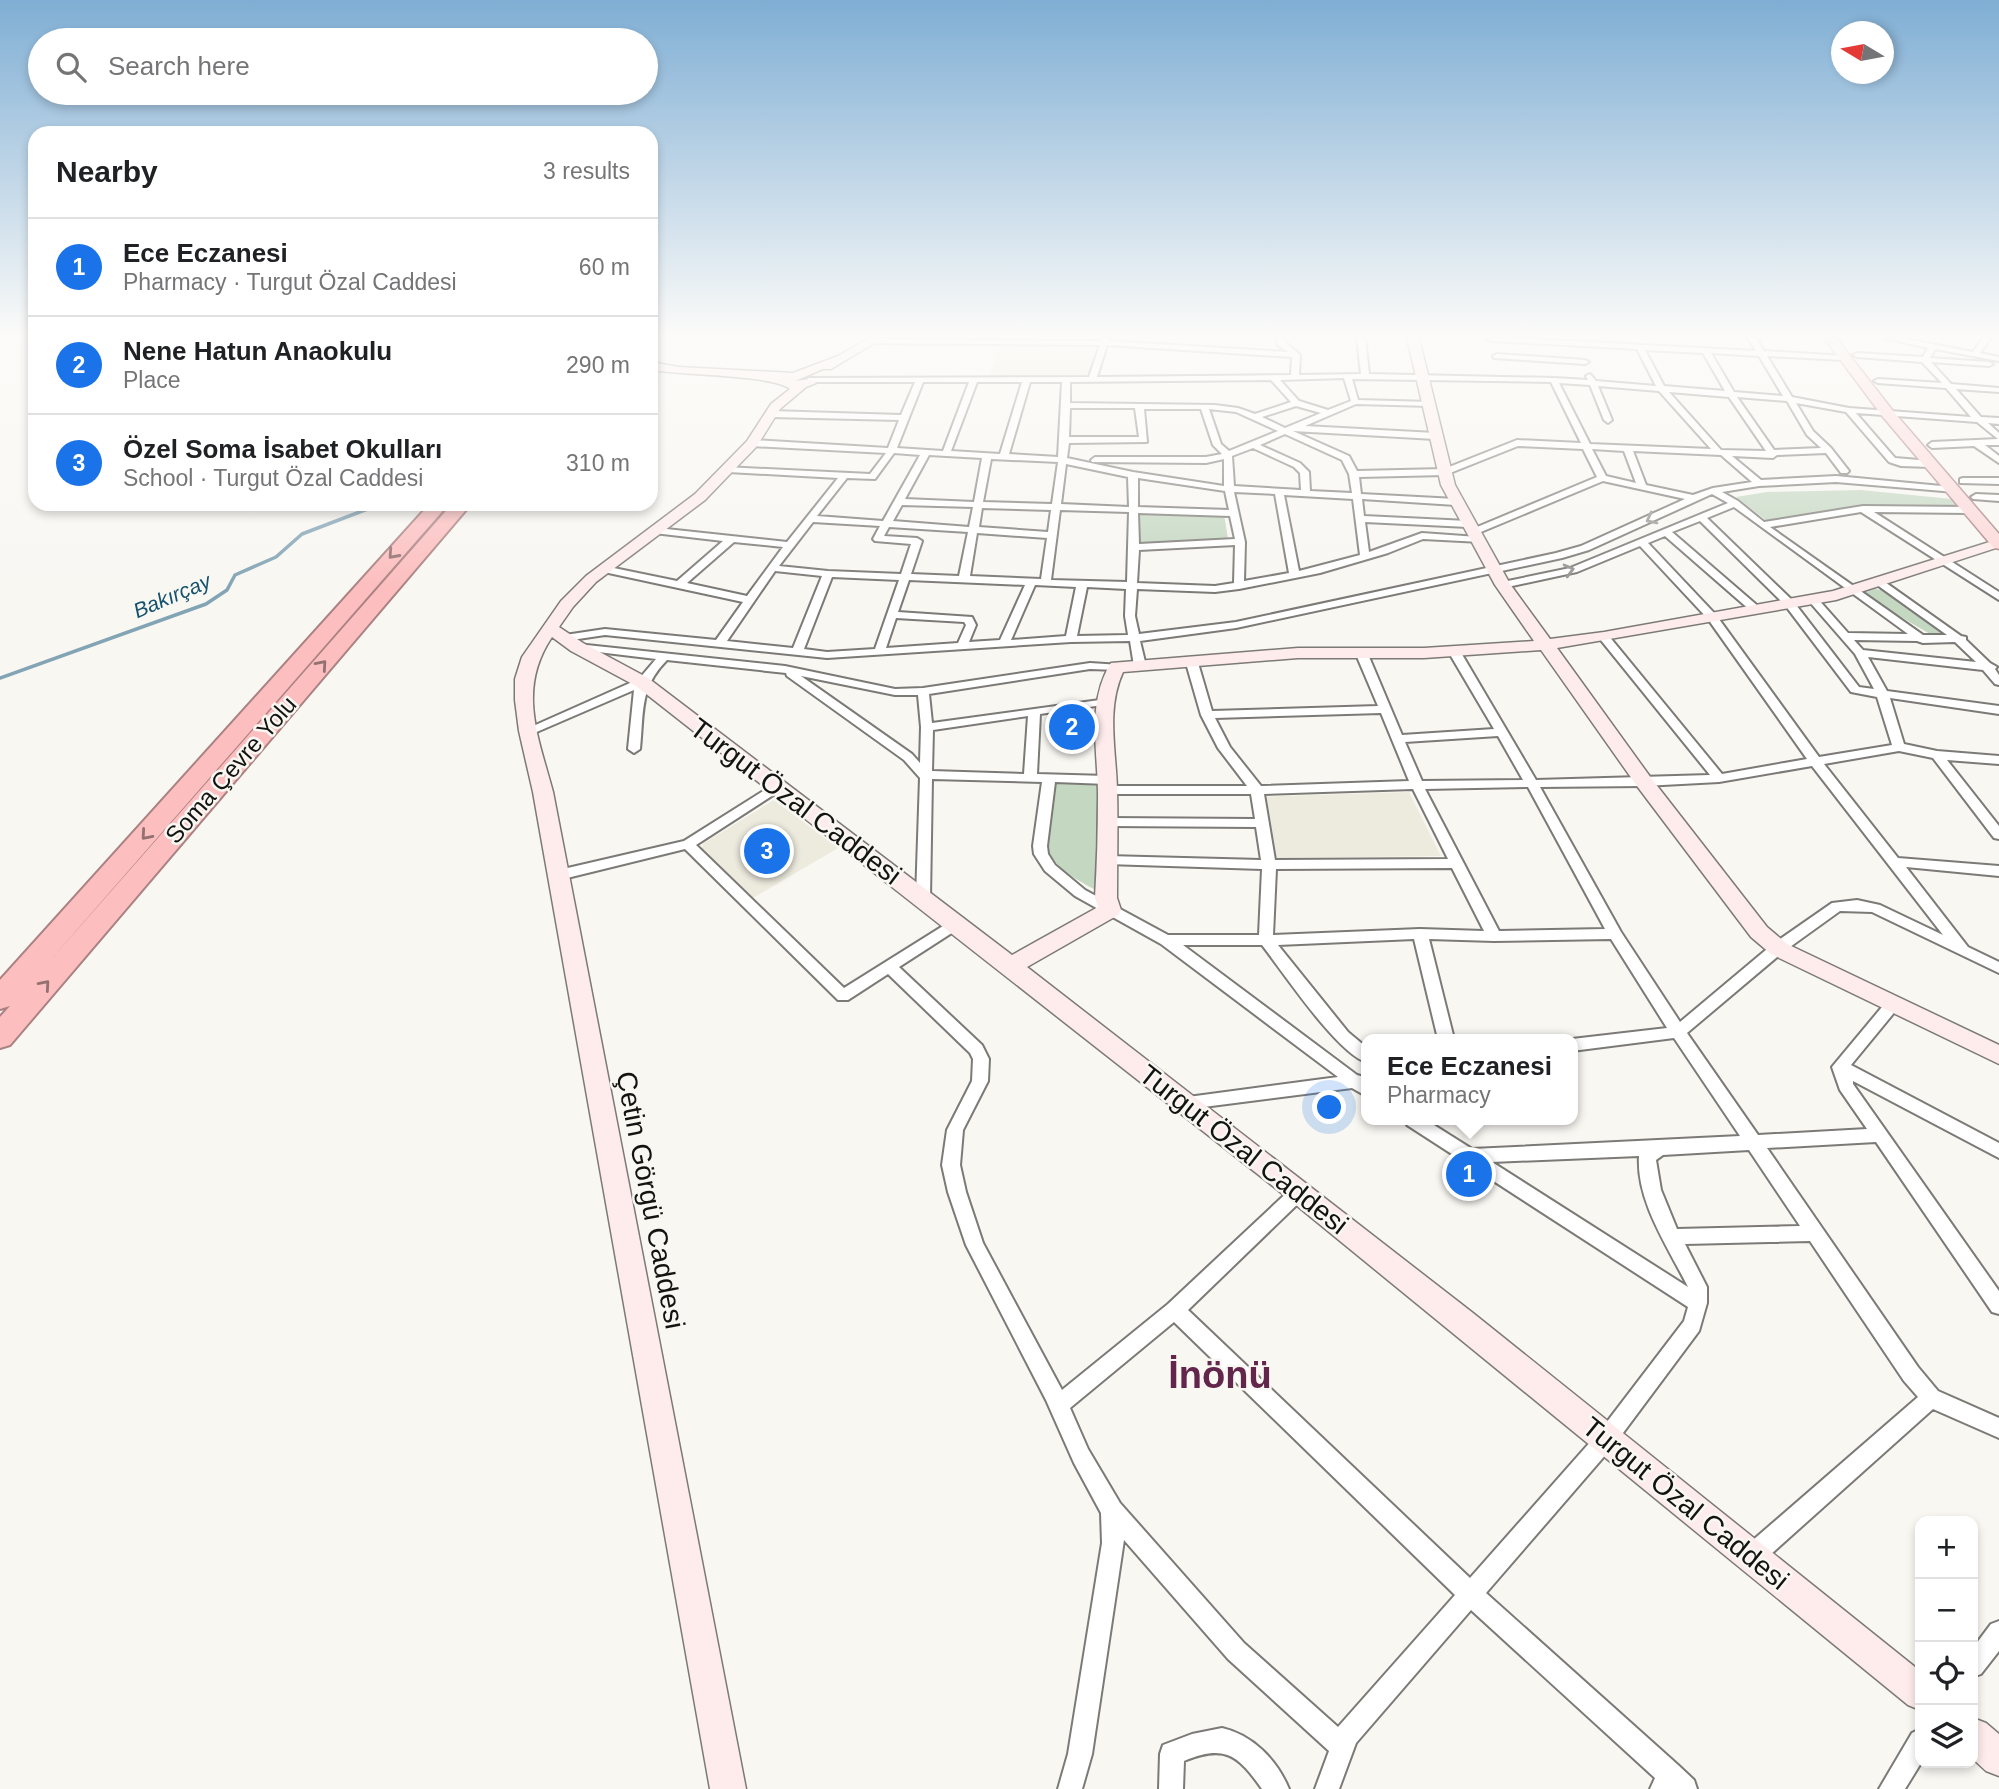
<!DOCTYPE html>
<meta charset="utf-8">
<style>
:root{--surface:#fff;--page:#f6f6f6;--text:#202124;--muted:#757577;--line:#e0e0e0;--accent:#1a73e8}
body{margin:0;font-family:Arial,sans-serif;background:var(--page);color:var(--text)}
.controls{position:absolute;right:21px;bottom:21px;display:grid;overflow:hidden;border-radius:14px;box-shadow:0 4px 10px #0003}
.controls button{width:63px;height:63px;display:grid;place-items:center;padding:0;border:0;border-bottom:2px solid var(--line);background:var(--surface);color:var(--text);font:35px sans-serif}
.compass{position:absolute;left:1831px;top:21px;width:63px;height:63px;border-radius:50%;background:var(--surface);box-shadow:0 4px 10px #0003;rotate:280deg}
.you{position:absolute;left:1330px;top:1108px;width:24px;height:24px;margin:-18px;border:5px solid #fff;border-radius:50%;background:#1a73e8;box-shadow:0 0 0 10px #1a73e833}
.badge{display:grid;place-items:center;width:46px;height:46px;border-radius:50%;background:var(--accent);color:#fff;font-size:23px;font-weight:700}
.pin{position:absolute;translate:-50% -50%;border:4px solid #fff;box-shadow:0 2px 7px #0006}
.popup{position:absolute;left:1361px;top:1034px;width:217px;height:91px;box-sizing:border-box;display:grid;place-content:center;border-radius:14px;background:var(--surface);filter:drop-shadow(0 2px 5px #0005);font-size:23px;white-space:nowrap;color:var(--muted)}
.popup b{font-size:26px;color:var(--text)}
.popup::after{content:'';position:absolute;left:50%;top:100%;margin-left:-14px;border:14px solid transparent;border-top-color:var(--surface)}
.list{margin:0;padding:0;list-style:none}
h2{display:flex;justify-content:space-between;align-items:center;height:91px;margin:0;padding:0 28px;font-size:30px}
h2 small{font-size:23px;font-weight:400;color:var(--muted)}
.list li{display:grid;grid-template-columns:46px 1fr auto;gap:21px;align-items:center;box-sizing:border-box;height:98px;padding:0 28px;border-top:2px solid var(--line)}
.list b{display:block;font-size:26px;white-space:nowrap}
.list p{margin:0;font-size:23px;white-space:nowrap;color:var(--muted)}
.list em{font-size:23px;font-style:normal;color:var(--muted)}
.icon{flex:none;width:38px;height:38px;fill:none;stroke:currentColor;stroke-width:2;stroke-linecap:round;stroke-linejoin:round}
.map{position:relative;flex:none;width:1999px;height:1789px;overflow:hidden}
.search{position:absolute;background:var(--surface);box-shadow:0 4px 10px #0003;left:28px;top:28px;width:630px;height:77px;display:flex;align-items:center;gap:18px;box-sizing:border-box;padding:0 24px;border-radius:38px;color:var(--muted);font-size:26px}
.panel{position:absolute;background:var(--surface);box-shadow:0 4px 10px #0003;left:28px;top:126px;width:630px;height:385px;border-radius:21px}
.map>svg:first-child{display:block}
.built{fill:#edeade}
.green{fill:#c4d7c1}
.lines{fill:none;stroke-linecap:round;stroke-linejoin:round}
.stream-far1{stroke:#83a4b5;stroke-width:2.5}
.stream{stroke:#83a4b5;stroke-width:3.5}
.street-casing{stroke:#7c7a76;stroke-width:4}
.secondary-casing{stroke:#7c7a76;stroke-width:3}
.primary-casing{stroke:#aa8282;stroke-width:3}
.highway-casing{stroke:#aa8282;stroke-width:4}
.street{fill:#fff;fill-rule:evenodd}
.secondary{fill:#feecec;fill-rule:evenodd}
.primary{fill:#fdd8d9;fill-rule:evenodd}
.highway{fill:#fcbebf;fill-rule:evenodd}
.wall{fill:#d2b2ab}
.building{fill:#f4cfc7;stroke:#ab918b;stroke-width:2}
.oneway{stroke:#959594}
.oneway2{stroke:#937171}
.labels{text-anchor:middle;stroke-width:5;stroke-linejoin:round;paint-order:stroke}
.far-water-label{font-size:21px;font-style:italic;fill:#14526d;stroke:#f8f7f2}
.street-label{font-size:24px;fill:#131311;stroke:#f8f7f2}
.near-street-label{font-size:28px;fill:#131311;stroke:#f8f7f2}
.near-district-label{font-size:38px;font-weight:bold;fill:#62254b;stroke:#f8f7f2}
</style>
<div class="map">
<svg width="1999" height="1789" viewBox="0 0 1999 1789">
<rect width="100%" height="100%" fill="#f8f7f2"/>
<path class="built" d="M1087,342l11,5 -7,28 -102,2 11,-32z
M1409,792l32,64 -175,2 -10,-61z
M774,800l64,48 -90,53 -50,-48 6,-10z"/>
<path class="green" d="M1861,490l91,9 7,8 -87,-2 -105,16 -31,-24 31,-5z
M1139,513l85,1 4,25 -88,4z
M1875,589l12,2 63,41 -20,2 -68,-40z
M1056,783l48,3 -3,107c-19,-11 -47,-23 -54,-46z"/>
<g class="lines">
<path class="stream-far1" d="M366,510l14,-6"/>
<path class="stream" d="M0,678l206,-74 21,-14 8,-15 41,-18 26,-23 68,-26"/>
<g class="street-casing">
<path id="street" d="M1102,338h8l-1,3 179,11 -10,-7 -2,-7h8l1,4 15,13 -1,20 62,-1 -4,-36h8l4,36 185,4 34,2 -2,-4 4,-2 6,7 60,5 -19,-37 -146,-8 -4,-2 29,-1 240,13 -8,-13h8l8,13 81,5 4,2 -4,2 -78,-4 25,41 57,11 122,9 -25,-29 -68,-5 -4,-2 4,-2 64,4 -20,-21 -65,-5 -4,-2 4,-2 66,4 5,-9 -44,-10h17l72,14 10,-14h8l-11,15 19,4v4l-64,-12 -5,9 59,4 4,2 -4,2 -58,-4 20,22 48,4v4l-43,-3 25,28 18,1v6l-11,-1 11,10v12h-14l14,11v7l-25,-17 -42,2 -4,-3 4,-3 66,-3 -21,-17 -121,-9 39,45 36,3 4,3 -4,3 -30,-1 -12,-4 -43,-50 -50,-9 17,28 18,17 18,23 -2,2h-6l-15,-20 -49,2 -4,3 -41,-2 29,24 75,-4 116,11 3,1v4l-119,-10 -77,4 -37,6 16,9 26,21 99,-16 106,1 5,3 -5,3 -95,-1 125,80v8l-138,-88 -91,15 153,108h24l-74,-53 5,-3 4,1 79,56 5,1v3l24,23 7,4 -2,2 4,6v10l-4,-1 -12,-14 -115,-13 19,34 112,15v8l-109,-16 14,46 33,7 62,5v8l-52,-4 52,66v13l-5,-1 -61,-80 -34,-7 -75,13 74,94 101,8v10l-93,-9 62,80 31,15v11l-127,-61 -32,-1 -57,41 -96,81 71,102 109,-6 -27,-39 -8,-23 55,-66h10l3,4 -3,4 -46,56 148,78v15l-146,-77v3l146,207v23l-7,-2 -116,-170 -109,6 151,219 20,24 61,27v20l-66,-29 -172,154 -8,3 -8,-3 -3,-8 3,-8 173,-150 -14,-16 -94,-140 -125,3 22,43v16l-8,28 -85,114 -128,148 192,172 16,15 3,9h-47l5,-11 -184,-168 -115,133 -17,46h-24l14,-38 -101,-92 -104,-119 -32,214 -10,35h-24l10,-35 34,-211 -1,-30 -27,-50 -28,-63 -80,-155 -18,-53 -6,-27 5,-35 25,-49 1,-22 -3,-6 -82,-79 -40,26h-10l-153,-151 -126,31 -7,-5 7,-5 125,-29 92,-58 5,1 1,3 -1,3 -85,55 148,143 107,-67h10l2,3 -2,3 -62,40 83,78 7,14 -1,22 -25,49 -3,35 6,27 17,51 79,147 106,-86 125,-117 6,-2 6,2 3,5 -3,5 -117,113 282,268 130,-147 84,-110 4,-14 -281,-182 -2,-5h21l46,29 268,-13 -66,-98 -102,13v-12l95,-11 -56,-89 -117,2 -65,-2 25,100h-16l-24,-100 -136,6 70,87 18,15v15c-29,-9 -83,-90 -104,-117h-79l174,130 7,2 2,19 -14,-8 -164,21 -6,-1 -2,-5 2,-5 6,-1 150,-20 -177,-133 -86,-48 -30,-25 -11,-17 -1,-8 9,-64 -110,-3 -2,119 -7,5 -7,-5 4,-120 -16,-18 -117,-84 -1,-3 -119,-13c-28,28 -23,52 -27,89l-6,4 -6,-4 6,-59 -102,44 -4,1 -6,-4 117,-52 17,-20 -83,-10v-4l4,-1 208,22 110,23 28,-1 167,-25 31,2 2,2 -6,3 -27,-1 -161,25 3,29 175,-24v4l-4,2 -63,9 -3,60 70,2 6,4 -6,4 -52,-2 -8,64 1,8 7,11 30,25 83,45h91l3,-66 -155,-5 -7,-4 7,-4 154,4 -5,-33 -149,-1 -7,-4 7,-4 148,1 -4,-25h-144l-6,-4 6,-4h140l-29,-38 -17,-33 -15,-52 2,-2h8l2,2 14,48 166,-5 -23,-54 6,-3 6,3 35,83 92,-6 -46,-78 6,-3 6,3 76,129 174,-5 -110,-136v-4h8l114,139 85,-15 -99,-140 -68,-73 -63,26 -74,16 -5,-3 5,-3 67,-14 158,-65 -16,-9 -123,56 -27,8 -326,70 -96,13 6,25 -6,3 -6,-3 -4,-25 -59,1 -244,16 -222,-23 -40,6 -5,-3 5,-3 40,-6 111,11 27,-38 -139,-30 -5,-3 5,-3 73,15 46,-40 -69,-8v-4l3,-1 130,14 51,-64 -110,-6 -5,-3 2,-2 145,7 16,-21 -134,-7 -4,-3 4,-3 136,8 11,-28 -128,-3 -4,-3 4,-3 130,4 14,-33h-104l-4,-2 1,-2 281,-1 11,-32 -228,-2 -4,-2 1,-2 232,2zM1107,345l185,12 -1,18 -194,2zM1645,350l58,3 22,38 -61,-5zM1711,353l48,3 24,40 -49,-4zM1344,378l7,23 -23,9 -29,-9 -19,-21zM1352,379l199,3 30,61 -64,-3 -73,29 -87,2 -8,-15 -56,-25 142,8 4,-3 -4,-3 -130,-7 51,-22 74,2 4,-2 -4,-2 -72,-2zM1271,380l20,22 -36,12 -17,-6 -23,-3 -145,-2v-21zM923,382h46l-26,69 -46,-3zM977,382h45l-22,72 -49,-3zM1030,382h32l-4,75 -49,-3zM1559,383l31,2 14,35 4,3 4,-3 -14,-34 61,5 52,58 -121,-5zM1669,392l60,5 37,54 -45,-1zM1737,397l50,4 20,34 14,13 -47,2zM1296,406l25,7 -36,15 -23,-11zM1070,408h65l4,29h-70zM1144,409h57l12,36 9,9 -16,3h-111l-4,3 1,2 114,1 18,-4v27l-91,-14 -66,-14 2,-15 78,-1zM1209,409l27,3 42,19 -49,20 -8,-7zM1285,434l57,26 7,14 3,19 -42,-2 -1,-19 -9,-9 -40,-18zM1518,446l65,3 14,28 -127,53v4h6l127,-53 82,18 -104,47 -25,7 -320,69 -97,12 -4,-18 2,-27 78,3 24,-3 81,-16 68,-20 35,-14 58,3v-4l-3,-1 -56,-4 -53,19 -4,-30 103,5 5,-3 -5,-3 -104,-5 -2,-17 94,6 5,-3 -5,-3 -95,-5 -2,-17 86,-2zM1253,448l41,19 6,6 1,17 -67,-4 -2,-30zM1592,449l32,2 12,32 -30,-7zM1633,451l88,4 31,27 -39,6 -20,7 -47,-10zM894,453l26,2 -37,66 -66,-5 30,-38 28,1zM929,455l53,3 -8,44 -69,-3zM991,459l67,3 -6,42 -69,-2zM1066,464l62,13 1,30 -68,-3zM1138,478l87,13 4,19 -91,-3zM1234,492l41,2 14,79 -45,8 1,-39zM1284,495l69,4 7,56 -61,16zM902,505l71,2 -4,20 -76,-6zM1734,507l174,127 -60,-1 -31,-35h-8l-1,2 47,54 19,35 -15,-2 -66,-86 -86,-83zM982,508l69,2 -3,22 -69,-5zM1060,510l69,2 -2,70 -76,-2zM1138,513l92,3 5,23 -96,5zM1700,521l85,84 66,87 26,5 15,48 -73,12 -103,-142 -68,-72 17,-7 86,75h8v-4l-87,-75zM813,522l67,4 -7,13 2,2 36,3 -10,30 -73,-3 -49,-5zM889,527l79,5 -9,44 -48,-2 11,-33 -5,-3 -33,-2zM977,533l70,5 -6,41 -71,-3zM734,542l49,5 -36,49 -60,-13zM1235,545l-1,38 -19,3 -78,-3 2,-33zM775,571l47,5 -29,72 -66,-7zM832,577l67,3 -24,69 -48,3 -23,-3zM909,580l116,5 -25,55 -31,2 7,-17 -4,-8 -74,-5zM1035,585l41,2 -10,49 -55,4zM1087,587l39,2 -1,27 3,19 -51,1zM896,618l68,4 2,3 -8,18 -72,5zM1854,640l63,1 6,2 32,-1 21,20 -113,-12zM801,676l94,19h23l3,32 -1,36 -8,-9zM1381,713l28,68 -148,5 -31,-39 -15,-29zM1028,716l-4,58 -92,-3 1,-41zM1498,736l25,44 -101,1 -17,-39zM1812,766l131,169 -63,-30 -23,-5 -25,3 -59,41 -93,78 -59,-90 -81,-145 104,-1 75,-4zM1528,787l77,142 -106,2 -74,-142zM1413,789l35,70 -173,1 -11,-66zM1452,868l32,63 -64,-2 -147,6 3,-66zM1749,1150l51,76 -123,3 -16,-39 -5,-30 7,-5zM1639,1156c-3,45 29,91 49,131l-196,-125zM1174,1322l281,273 -117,132 -94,-84 -124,-140 -32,-54 -18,-41z
M1497,354l88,6 4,2 -4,2 -91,-6 -1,-2z
M1963,478h36v6l-39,-1v-4z
M1976,494l23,1v6l-26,-2 -2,-2z
M1999,1621v30l-18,23 -8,3v-29l18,-24z
M1222,1728c31,7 55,32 67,61h-27c-24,-34 -37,-45 -78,-28l-1,28h-24l1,-35 3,-9 29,-11z
M1920,1729l1,34 -16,26h-26l33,-56z"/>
</g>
<g class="secondary-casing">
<path id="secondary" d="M869,338h14l-52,31h-8l-28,12 15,-2 6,4 -10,4 -26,22 -23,37 -52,54 -109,82 -23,25 -14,20 24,16 65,35 364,277 86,-48 -3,-9c2,-34 3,-68 3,-103 0,-43 -12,-93 13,-132l187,-15h126l110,-7 -39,-56 -54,-100 -34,-147h12l36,147 55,99 40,55 54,-7 229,-41 166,-52v8l-163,53 -279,48 94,130 116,149 20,17 212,101v19l-228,-110 -20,-17 -114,-151 -96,-136 -117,8h-126l-175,14c-17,37 -7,78 -6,117 1,37 0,73 0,109l4,12 -3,5 -91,52 446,346 447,358v39l-12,-5 -639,-522 -633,-497 -65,-35 -19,-14c-35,52 -14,99 1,155l193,997h-36l-177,-997 -14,-61 -4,-31v-21l7,-22 39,-56 25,-25 109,-82 52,-53 24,-37 19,-15c-17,-14 -109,-14 -139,-19v-8l28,5 114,6 45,-17z
M1973,1718l13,5 13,11v42l-13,-5 -13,-12z"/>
</g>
<g class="primary-casing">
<path id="primary" d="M1824,338h12l57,73 106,123v15l-6,-2 -110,-130z"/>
</g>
<g class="highway-casing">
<path id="highway" d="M452,504h19l-461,541 -10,3v-31l10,-11 -10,3v-29l428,-474h12l3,4 -3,4 -393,450z"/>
</g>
<use href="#street" class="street"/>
<use href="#secondary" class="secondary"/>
<use href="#primary" class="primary"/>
<use href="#highway" class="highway"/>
</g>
<path class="wall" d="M1058,707l29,1v28l-30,-1z"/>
<path class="building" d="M1058,707l29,1v17l-30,-1z"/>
<defs><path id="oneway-chevron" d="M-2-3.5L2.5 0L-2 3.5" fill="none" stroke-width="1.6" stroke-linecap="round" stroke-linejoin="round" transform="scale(1.75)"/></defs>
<g class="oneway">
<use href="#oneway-chevron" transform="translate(1651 519) rotate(153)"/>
<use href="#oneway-chevron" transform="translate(1569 570) rotate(-15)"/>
</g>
<g class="oneway2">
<use href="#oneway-chevron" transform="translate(393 554) rotate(132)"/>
<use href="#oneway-chevron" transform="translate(322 665) rotate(-49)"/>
<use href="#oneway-chevron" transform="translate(146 835) rotate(131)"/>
<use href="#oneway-chevron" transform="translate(45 985) rotate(-49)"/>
</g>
<linearGradient id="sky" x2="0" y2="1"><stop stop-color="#7faed4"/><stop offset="0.57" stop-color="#fcfbf9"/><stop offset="1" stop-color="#fcfbf9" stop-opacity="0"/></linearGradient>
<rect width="1999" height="589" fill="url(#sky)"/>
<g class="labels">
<g class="far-water-label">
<text transform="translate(172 596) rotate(-23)" y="7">Bakırçay</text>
</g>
<g class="street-label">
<text transform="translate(231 770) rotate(-49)" y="8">Soma Çevre Yolu</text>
</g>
<g class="near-street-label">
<text transform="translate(796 801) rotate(37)" y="10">Turgut Özal Caddesi</text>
<text transform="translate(1244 1149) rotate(38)" y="10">Turgut Özal Caddesi</text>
<text transform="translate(651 1200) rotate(79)" y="10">Çetin Görgü Caddesi</text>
<text transform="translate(1686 1503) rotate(39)" y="10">Turgut Özal Caddesi</text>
</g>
<g class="near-district-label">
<text x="1220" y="1388">İnönü</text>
</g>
</g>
</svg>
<div class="controls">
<button>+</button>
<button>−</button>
<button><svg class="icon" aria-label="locate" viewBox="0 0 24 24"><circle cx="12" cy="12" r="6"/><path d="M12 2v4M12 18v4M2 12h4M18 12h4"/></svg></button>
<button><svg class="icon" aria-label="layers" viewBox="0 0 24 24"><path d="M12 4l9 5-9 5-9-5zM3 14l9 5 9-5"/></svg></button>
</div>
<svg class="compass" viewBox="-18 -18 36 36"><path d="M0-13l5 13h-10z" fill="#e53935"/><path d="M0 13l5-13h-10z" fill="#757577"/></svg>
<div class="you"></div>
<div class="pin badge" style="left:1469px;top:1174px">1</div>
<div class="popup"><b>Ece Eczanesi</b>Pharmacy</div>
<div class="pin badge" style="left:1072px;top:727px">2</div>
<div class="pin badge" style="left:767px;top:851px">3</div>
<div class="search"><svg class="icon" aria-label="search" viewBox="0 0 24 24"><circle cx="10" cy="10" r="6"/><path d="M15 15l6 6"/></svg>Search here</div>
<section class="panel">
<h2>Nearby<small>3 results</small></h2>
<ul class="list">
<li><span class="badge">1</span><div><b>Ece Eczanesi</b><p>Pharmacy · Turgut Özal Caddesi</p></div><em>60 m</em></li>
<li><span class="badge">2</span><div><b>Nene Hatun Anaokulu</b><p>Place</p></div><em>290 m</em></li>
<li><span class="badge">3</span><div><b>Özel Soma İsabet Okulları</b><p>School · Turgut Özal Caddesi</p></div><em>310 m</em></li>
</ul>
</section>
</div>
